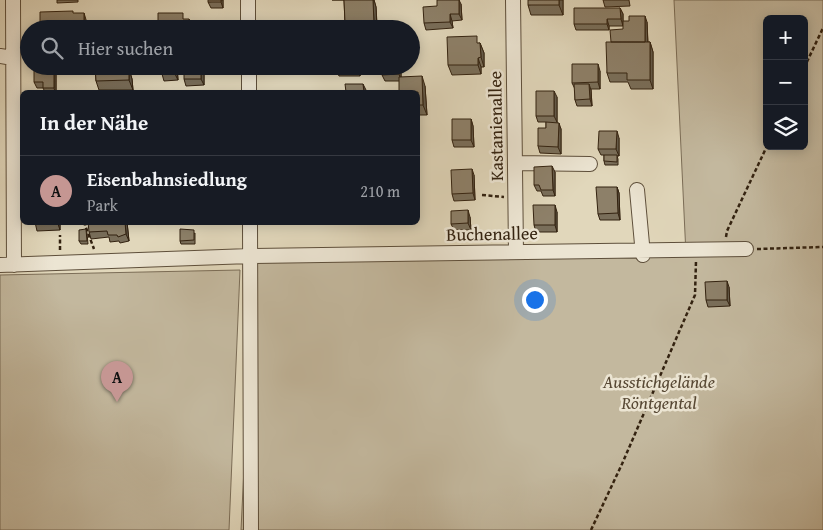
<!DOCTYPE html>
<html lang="de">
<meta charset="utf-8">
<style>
:root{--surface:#171b24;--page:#242831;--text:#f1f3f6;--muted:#9ea1a6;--line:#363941;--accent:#c59692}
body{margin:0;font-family:"Gentium Book Plus",serif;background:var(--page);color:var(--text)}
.controls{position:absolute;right:15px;top:15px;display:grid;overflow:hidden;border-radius:8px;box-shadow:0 2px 12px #0003}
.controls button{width:45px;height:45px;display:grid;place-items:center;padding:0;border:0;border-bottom:1px solid var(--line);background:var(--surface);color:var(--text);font:25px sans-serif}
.you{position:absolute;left:534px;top:299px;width:18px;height:18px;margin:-12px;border:4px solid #fff;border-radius:50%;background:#1a73e8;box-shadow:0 0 0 8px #1a73e833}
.badge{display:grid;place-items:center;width:32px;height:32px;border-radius:50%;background:var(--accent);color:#111;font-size:16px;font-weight:700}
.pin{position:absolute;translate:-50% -41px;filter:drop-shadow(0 1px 2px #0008)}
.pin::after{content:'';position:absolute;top:26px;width:18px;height:15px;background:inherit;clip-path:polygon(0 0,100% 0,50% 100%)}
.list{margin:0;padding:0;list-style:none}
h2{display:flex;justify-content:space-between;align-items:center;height:65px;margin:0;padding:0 20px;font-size:21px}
h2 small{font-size:16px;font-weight:400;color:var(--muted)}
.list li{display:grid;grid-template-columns:32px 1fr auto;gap:15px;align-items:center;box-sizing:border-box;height:70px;padding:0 20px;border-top:1px solid var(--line)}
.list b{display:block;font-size:19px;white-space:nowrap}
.list p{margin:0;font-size:16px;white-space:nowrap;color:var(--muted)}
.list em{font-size:16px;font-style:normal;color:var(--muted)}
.icon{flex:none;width:28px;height:28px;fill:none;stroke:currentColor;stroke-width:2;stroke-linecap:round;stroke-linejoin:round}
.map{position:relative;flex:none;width:823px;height:530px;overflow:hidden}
.search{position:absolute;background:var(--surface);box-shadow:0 2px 12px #0003;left:20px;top:20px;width:400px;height:55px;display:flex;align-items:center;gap:12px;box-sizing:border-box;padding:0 18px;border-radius:28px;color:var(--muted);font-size:19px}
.panel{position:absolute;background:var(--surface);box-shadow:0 2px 12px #0003;left:20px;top:90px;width:400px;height:135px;border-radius:8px}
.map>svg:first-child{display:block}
.green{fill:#c3b89e;stroke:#7b6d57;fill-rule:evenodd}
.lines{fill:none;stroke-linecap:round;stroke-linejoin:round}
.minor-casing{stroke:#5e4f3b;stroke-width:16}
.path{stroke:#332210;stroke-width:2.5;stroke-dasharray:4 2.5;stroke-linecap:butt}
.minor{stroke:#ece5d3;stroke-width:14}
.wall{fill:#796e5a;stroke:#332210}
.shaded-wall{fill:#635a4a;stroke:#332210}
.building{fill:#8d8069;stroke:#332210}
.labels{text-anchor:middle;stroke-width:5;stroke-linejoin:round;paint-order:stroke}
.street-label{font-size:18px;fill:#332210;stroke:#ece5d3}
.park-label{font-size:18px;font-style:italic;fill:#574834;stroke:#ece5d3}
</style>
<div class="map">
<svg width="823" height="530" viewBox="0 0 823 530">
<rect width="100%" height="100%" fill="#e1d7bb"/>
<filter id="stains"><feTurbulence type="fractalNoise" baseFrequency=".004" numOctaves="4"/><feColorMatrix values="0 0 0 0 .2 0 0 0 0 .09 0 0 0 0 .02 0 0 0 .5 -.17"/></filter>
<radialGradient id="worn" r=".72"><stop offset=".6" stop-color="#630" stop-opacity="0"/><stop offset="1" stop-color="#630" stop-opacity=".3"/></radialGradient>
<path class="green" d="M674,0h149v530h-582l13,-268 432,-7zM767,19h37v127h-37z
M240,270l-11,260h-229v-255z"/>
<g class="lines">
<g class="minor-casing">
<path id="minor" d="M13,0l1,265
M248,0v29
M513,0l3,252
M0,56l13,2
M249,66v26
M515,163l75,1
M637,190l6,65
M250,222l1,308
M0,265l250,-9 496,-7"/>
</g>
<path class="path" d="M804,68l19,-40
M482,195l22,2
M87,222l-2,3 9,24
M726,237l1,-6 40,-85
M757,249l66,-2
M60,250v-15
M591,530l31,-66 73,-169 1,-34"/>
<use href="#minor" class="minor"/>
</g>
<path class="wall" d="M57,0h21v2l-21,1z
M223,0v8h-12l-3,-6z
M332,0h42l2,7 1,17h4l2,5h-36l-2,-6 -1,-23z
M563,0v15h-32l-3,-10z
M603,0h26l1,6 -25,1z
M461,4l1,16 -10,1 1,7 -27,2 -2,-7z
M620,8l3,6v12h-14v4h-33l-2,-6z
M647,22l1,20h2l3,10v37h-22l-3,-7h-18l-3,-9 4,-31z
M479,43h1l4,10v14h-3v7l-29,1 -4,-10z
M95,66h32h-2l1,4 3,-1 3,10 1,11h-34l-3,-9z
M177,66l1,14 -14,1 -2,-7z
M204,66v19l-18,1 -2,-7z
M270,66h27v8h-22l-1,-4h-3z
M360,66v10h-21l-3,-6z
M401,68v9l24,9 2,29h-9v-23l-19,-11h-14l-3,-6z
M600,71v18h-9l1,17h-15l-2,-6v-11l-3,-6z
M56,72v20h-11l-2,-4h-6l-3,-6z
M557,97v25l4,7v25l-21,-1 -2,-7 8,-18v-6h-8l-2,-6z
M471,119l2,7 1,21h-20l-2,-7z
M619,138v18h-2l1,3v6h-13l-1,-4v-6h-3l-3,-6z
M555,172v24h-12l-2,-5h-4l-3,-6z
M474,175l1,25 -21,1 -2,-7z
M617,187l2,6 1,27h-20l-2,-6z
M557,212v20h-21l-2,-7z
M470,217l1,13h-17l-3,-6z
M35,222h25v8l-23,1z
M127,222l2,19 -9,2 -1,-2 -9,1 -1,-5 -18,2 -2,-7z
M279,222h22v2l-22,-1z
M86,229l1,4 1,11h-7l-2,-3z
M195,233v11h-14l-1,-3z
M729,287l1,19 -22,1 -2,-7z"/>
<path class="shaded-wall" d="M221,0h2v8l-2,-6z
M373,0h1l2,7 1,22 -3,-5z
M459,0l2,4 1,16 -3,-6z
M559,0h4v15l-4,-10z
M620,8l3,6v12l-2,-7z
M84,13l3,10v6h-3z
M450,14l2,7 1,7 -3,-6z
M645,16l2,6 1,27 -3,-7z
M189,19l3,6v4h-3z
M607,19l2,7v4l-2,-6z
M650,42l3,10v37l-3,-9z
M480,43l4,10v14l-3,-10z
M478,58l3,9v7l-3,-9z
M598,64l2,7v18l-2,-7z
M54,66l2,6v20h-1l-1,-4z
M122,66h3l1,13 -3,-9z
M175,66h2l1,14 -3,-6z
M201,66h3v19l-3,-6z
M295,66h2v8l-2,-6z
M358,66h2v10l-2,-7z
M399,66h1l1,2v13l-2,-7z
M129,69l3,10 1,11 -4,-10z
M422,76l3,10 2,29 -4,-10z
M363,84l3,6v2h-2z
M589,84l2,6 1,16 -2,-7z
M554,91l3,6v25l-3,-6z
M471,119l2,7 1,21 -3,-7z
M559,123l2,6v25l-3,-7z
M617,131l2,7v18l-3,-7z
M552,166l3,6v24l-2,-6z
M472,169l2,6 1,25 -2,-7z
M617,187l2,6 1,27 -2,-7z
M555,205l2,7v20l-2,-7z
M468,210l2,7 1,13 -3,-7z
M58,222h2v8l-2,-6z
M125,222h2l2,19 -3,-7z
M727,281l2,6 1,19 -3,-6z"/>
<path class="building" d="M208,0h13v2h-13z
M344,0h29l1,24h7v5h-17v-6h-19z
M437,0h22v14h-9v8l-26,1 -1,-16 14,-1z
M528,0h31v5h-31z
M574,8h46l1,11h-14v5h-33z
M73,11v2h11v16h-44v-17z
M158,13h25v6h6v10h-31z
M629,16h16v26h-34l-1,-12 13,-1v-8h6z
M477,36v7h3l1,14 -3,1v7h-30l-1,-28z
M606,42h44v38h-23v-7h-20z
M572,64h26v18l-26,1z
M34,66h20v22h-11v-6h-9z
M95,66h27l1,4 6,-1v11l-33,1z
M161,66h14v8h-13z
M184,66h17v13h-17z
M273,66h22v2h-22z
M336,66h22v3l-22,1z
M382,66h17v8l-17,1z
M422,76l1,29h-5v-13h-19v-15z
M345,84h18l1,8h-23h5z
M574,84h15l1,15 -15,1z
M536,91h18v25h-18z
M452,119h19v21h-19z
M546,122l13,1 -1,24 -20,-1v-18h8z
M599,131h18l-1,18h-18z
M604,155h13v7l-13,-1z
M552,166l1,24h-12l-2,-5h-5v-18z
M472,169l1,24 -21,1 -1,-24z
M596,187h21l1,26 -20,1z
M533,205h22v20h-21z
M468,210v13l-17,1v-13z
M35,222h23v2h-23z
M88,222h37l1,12 -8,3 -1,-2h-9l-1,-4 -18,1z
M86,229l1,12h-8v-11z
M180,229l14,1v10l-14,1z
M727,281v19h-21l-1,-18z"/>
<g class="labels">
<g class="street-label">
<text transform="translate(496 126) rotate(-91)" y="6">Kastanienallee</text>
<text transform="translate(492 234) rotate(-1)" y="6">Buchenallee</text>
</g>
<g class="park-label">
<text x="659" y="388">Ausstichgelände<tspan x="659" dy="21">Röntgental</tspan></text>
</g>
</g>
<rect width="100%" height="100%" filter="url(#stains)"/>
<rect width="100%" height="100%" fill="url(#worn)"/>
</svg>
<div class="controls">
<button>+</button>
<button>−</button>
<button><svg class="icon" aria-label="layers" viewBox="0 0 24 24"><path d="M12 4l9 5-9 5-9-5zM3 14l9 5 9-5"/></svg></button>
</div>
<div class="you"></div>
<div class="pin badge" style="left:117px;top:402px">A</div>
<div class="search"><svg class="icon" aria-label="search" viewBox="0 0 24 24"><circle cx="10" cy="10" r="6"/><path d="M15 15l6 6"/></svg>Hier suchen</div>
<section class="panel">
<h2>In der Nähe<small></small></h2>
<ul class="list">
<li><span class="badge">A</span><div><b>Eisenbahnsiedlung</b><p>Park</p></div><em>210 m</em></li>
</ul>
</section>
</div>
